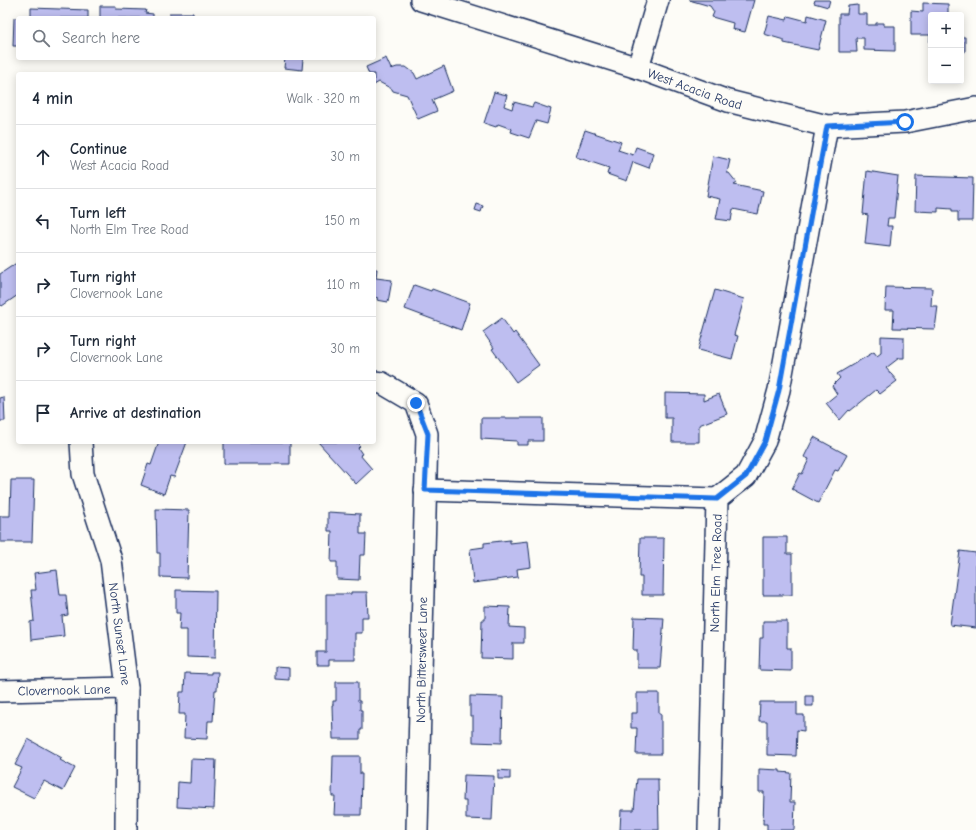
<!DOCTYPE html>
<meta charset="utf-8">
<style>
:root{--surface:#fff;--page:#f2f2f3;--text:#1f2937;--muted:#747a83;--line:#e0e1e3}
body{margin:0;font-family:"Comic Neue",sans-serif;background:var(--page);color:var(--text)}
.controls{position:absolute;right:12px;top:12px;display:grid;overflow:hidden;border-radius:4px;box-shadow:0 2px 10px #0003}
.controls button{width:36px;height:36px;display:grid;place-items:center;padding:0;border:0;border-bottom:1px solid var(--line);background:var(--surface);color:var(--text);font:20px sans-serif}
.stop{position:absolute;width:12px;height:12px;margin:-9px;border:3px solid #1a73e8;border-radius:50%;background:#fff}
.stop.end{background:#1a73e8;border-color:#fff;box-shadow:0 1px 4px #0008}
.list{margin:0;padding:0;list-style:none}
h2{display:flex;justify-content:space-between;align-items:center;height:52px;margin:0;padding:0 16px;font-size:17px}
h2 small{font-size:13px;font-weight:400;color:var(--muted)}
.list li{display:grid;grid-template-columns:26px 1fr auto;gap:12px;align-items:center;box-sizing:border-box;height:64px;padding:0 16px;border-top:1px solid var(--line)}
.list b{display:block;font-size:15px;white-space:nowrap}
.list p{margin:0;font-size:13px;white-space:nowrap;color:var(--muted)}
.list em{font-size:13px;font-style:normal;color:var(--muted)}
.icon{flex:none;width:22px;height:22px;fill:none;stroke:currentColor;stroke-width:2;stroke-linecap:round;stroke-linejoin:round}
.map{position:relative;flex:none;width:976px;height:830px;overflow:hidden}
.search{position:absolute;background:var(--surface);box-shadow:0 2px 10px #0003;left:16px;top:16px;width:360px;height:44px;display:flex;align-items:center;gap:10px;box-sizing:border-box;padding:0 14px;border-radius:4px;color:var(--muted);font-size:15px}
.panel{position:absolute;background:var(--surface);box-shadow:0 2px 10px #0003;left:16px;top:72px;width:360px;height:372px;border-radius:4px}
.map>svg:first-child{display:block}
.building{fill:#bebef0;stroke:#1b2f5e}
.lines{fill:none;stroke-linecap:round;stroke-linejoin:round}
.minor-casing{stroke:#1b2f5e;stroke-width:24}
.minor{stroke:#fdfcf7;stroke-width:21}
.route{stroke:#1a73e8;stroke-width:5}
.labels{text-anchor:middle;stroke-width:3;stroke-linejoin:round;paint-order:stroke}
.street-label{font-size:13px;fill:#1b2f5e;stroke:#fdfcf7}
</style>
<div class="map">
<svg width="976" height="830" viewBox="0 0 976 830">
<rect width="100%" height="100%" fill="#fdfcf7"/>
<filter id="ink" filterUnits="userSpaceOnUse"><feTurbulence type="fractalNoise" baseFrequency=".025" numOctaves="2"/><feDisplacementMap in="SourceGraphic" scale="8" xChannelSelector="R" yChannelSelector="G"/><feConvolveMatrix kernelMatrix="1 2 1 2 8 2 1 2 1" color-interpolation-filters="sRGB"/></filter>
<g filter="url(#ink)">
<path class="building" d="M689,0h65l-9,32 -13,-3 1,-6 -21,-6 2,-5 -4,-6z
M815,0h15l-2,7 -14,-4z
M923,3l25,1v11h-17v37h-2l1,-17h-19v-24l12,1z
M858,5v9h9v11h9v-2h8v3h11v25l-31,-1v-12h-8l1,14h-18v-38h8l1,-8z
M100,6h16v3l30,1 -1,3 8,1v4h-53z
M31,8l57,2v8h-57z
M170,13h23v5h-23z
M808,15l18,5 -8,30 -34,-7v-3l-20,-6 5,-18 18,4 1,-4 19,5z
M14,18h4v28h-5z
M961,37h4v15h-4z
M285,58h18l-1,12 -18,-2z
M386,58l5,11 6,-2h9l8,6 3,6 27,-13 9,25 -21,9 5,11 -19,8 -11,-24 -14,-4 -1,-2 -13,-7 -5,3v-11h-5l-3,-7z
M494,92l13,3 -3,11 8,3 2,-7 18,5 2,-4 17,6 -4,15 -11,-3 -7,17 -18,-6 1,-3 -14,-5 -2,3 -12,-4z
M585,130l36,12 -3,8 15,5 3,-8 17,6 -4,15 -16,-6 -6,19 -20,-7 2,-6 -33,-11z
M713,156l17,4 -3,13h2l8,10 -3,2 29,6 -5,23 -25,-5 -2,12 -15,-2 4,-20 -14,-3z
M867,171l31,5 -4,42h-6l-1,8h5l-2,21 -25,-3 3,-29 -5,-1z
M916,176l57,2 -1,43h-14v-9h-6v-3l-14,-1v4l-23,-1z
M477,204l6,2 -2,6 -6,-2z
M18,262v33l-16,11 -2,-2v-30z
M374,269h3l-1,9 16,2 -4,22 -11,-2 1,-2 -4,-1z
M414,285l17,6 1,-2 38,14 -9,27 -56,-21z
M886,287l46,1 -1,18h7l-3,23 -42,-1 1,-18h-9z
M715,290l29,9 -10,36 4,1 -6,23 -34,-9z
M502,318l11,16 2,-2 24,33 -23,17 -24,-33 2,-1 -11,-16z
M881,336l23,1v21h-5l-13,10 11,13 -17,13 -4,-4 -26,21 -1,-1 -9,10 -14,-17 11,-9 -5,-8 8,-8 -3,-4 37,-22 3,4 4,-3z
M665,393l39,1v6l15,-6 8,20 -28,11v17h-27v-24h-7z
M4,397l1,24h-5v-23z
M481,418h62v23h-15v4h-11v-4l-36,-2z
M814,437l33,18 -9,16 -3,-1 -17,33 -26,-14 8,-16 2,1 2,-4 5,-11 -5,-2z
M159,442h28l-13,35 -4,-1 -6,18 -23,-9 7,-21 3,1z
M224,442h66v22h-66z
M318,442h38l4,4 -2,2 4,6 -2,1 12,14 -16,15z
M11,480h23l-2,62h-32v-26h10z
M156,509l33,1 -2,68 -27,-1v-24h-3z
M328,512l32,2v20h6l-1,21h-5l-1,25 -22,-1v-17h-6l1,-31h-4z
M763,537h24v17h5v41h-29z
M640,538h24l-1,57h-21v-18h-3z
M510,540v3l18,-2 3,26 -14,2 1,8 -45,6 -3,-34 14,-2v-4z
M960,551l16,2v75l-26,-3z
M57,570l3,25h6l2,20 -6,1 2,20 -33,4 -1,-18 4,-1 -3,-31h5l-2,-17z
M176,590l40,1 -1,67 -28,-1v-27h-8l1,-17h-4z
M351,592h16l1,25h-6v16h-7v27h-26v5h-12v-13h9v-58h25z
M485,606l25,1 -1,20 15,1v15h-11v16l-32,-1 1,-38h3z
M634,617l30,1 -4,50h-23v-18h-4z
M763,621h24v27h4v23l-32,-1 1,-32h3z
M275,667l14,1v12l-14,-1z
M211,672h7l-1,18h-2l-2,31h-5l-1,18 -23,-1 1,-24h-6l1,-22h4l1,-19 26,1z
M336,682h22v19h2v9h2v20h-2v9h-27l-1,-34h1v-4h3z
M637,693h22v21h2v40h-25l1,-26h-6v-15h6z
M470,696l33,1 -1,46 -29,-1v-26h-3z
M806,696h7v10h-7z
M760,702h37v13h7v16l-7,-1 -1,26 -29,-1v-34h-8z
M28,739l34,19 -2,2 15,8 -12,23 -19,-10 -10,17 -22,-11 10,-19 -7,-3z
M333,756h27v18h2l-1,41h-27l1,-19h-3z
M191,759l25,1 -2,49 -37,-2 1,-25 12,1z
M759,769l21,1v2l11,1 -1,29h5l-1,28h-27v-6h-4l1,-32h-5z
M498,770l12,1v8h-12z
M464,775l30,1 -2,44 -26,-1v-18h-3z
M637,779h21l1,51h-39l1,-20h13z"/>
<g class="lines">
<g class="minor-casing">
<g id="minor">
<path id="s1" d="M421,0l217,68 90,33 99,25 78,-4 71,-14"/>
<path d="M638,68l20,-68"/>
<path d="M374,382l8,1 34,20 11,31 -10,396"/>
<path id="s2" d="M81,442l2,32 28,86 16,128 -1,142"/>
<path d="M425,490l292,9"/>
<path id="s3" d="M0,691l127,-3"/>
<path id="s4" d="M709,830l8,-331 29,-23 19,-35 14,-51 48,-264"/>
</g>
</g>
<use href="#minor" class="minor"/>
</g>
</g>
<g class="lines" filter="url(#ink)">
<path class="route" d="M416,403l12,31 -3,56 292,9 29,-23 19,-35 14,-51 48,-264 78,-4"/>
</g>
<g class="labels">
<g class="street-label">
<text dy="5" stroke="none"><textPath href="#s1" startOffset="288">West Acacia Road</textPath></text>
<text dy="5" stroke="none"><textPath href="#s4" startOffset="257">North Elm Tree Road</textPath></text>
<text dy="5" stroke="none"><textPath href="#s2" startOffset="197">North Sunset Lane</textPath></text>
<text transform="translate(421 660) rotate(-89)" y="5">North Bittersweet Lane</text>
<text dy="5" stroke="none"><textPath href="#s3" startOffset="64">Clovernook Lane</textPath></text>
</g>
</g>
</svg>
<div class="controls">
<button>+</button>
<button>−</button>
</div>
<div class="stop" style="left:905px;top:122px"></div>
<div class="stop end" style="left:416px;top:403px"></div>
<div class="search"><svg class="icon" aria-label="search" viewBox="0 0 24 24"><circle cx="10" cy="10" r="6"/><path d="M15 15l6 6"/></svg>Search here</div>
<section class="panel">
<h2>4 min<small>Walk · 320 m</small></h2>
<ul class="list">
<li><svg class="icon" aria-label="ahead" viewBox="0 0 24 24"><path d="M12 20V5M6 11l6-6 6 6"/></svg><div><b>Continue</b><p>West Acacia Road</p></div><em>30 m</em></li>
<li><svg class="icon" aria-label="left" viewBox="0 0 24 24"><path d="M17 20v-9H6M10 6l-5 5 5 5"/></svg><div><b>Turn left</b><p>North Elm Tree Road</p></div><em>150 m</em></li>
<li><svg class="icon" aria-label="right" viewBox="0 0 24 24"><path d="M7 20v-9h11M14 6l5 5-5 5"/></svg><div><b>Turn right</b><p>Clovernook Lane</p></div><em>110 m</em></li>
<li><svg class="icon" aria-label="right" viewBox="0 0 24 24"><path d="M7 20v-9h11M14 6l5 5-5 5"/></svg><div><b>Turn right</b><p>Clovernook Lane</p></div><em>30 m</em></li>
<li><svg class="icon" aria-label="arrive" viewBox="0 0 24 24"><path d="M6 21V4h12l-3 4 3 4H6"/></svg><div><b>Arrive at destination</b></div></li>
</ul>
</section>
</div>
